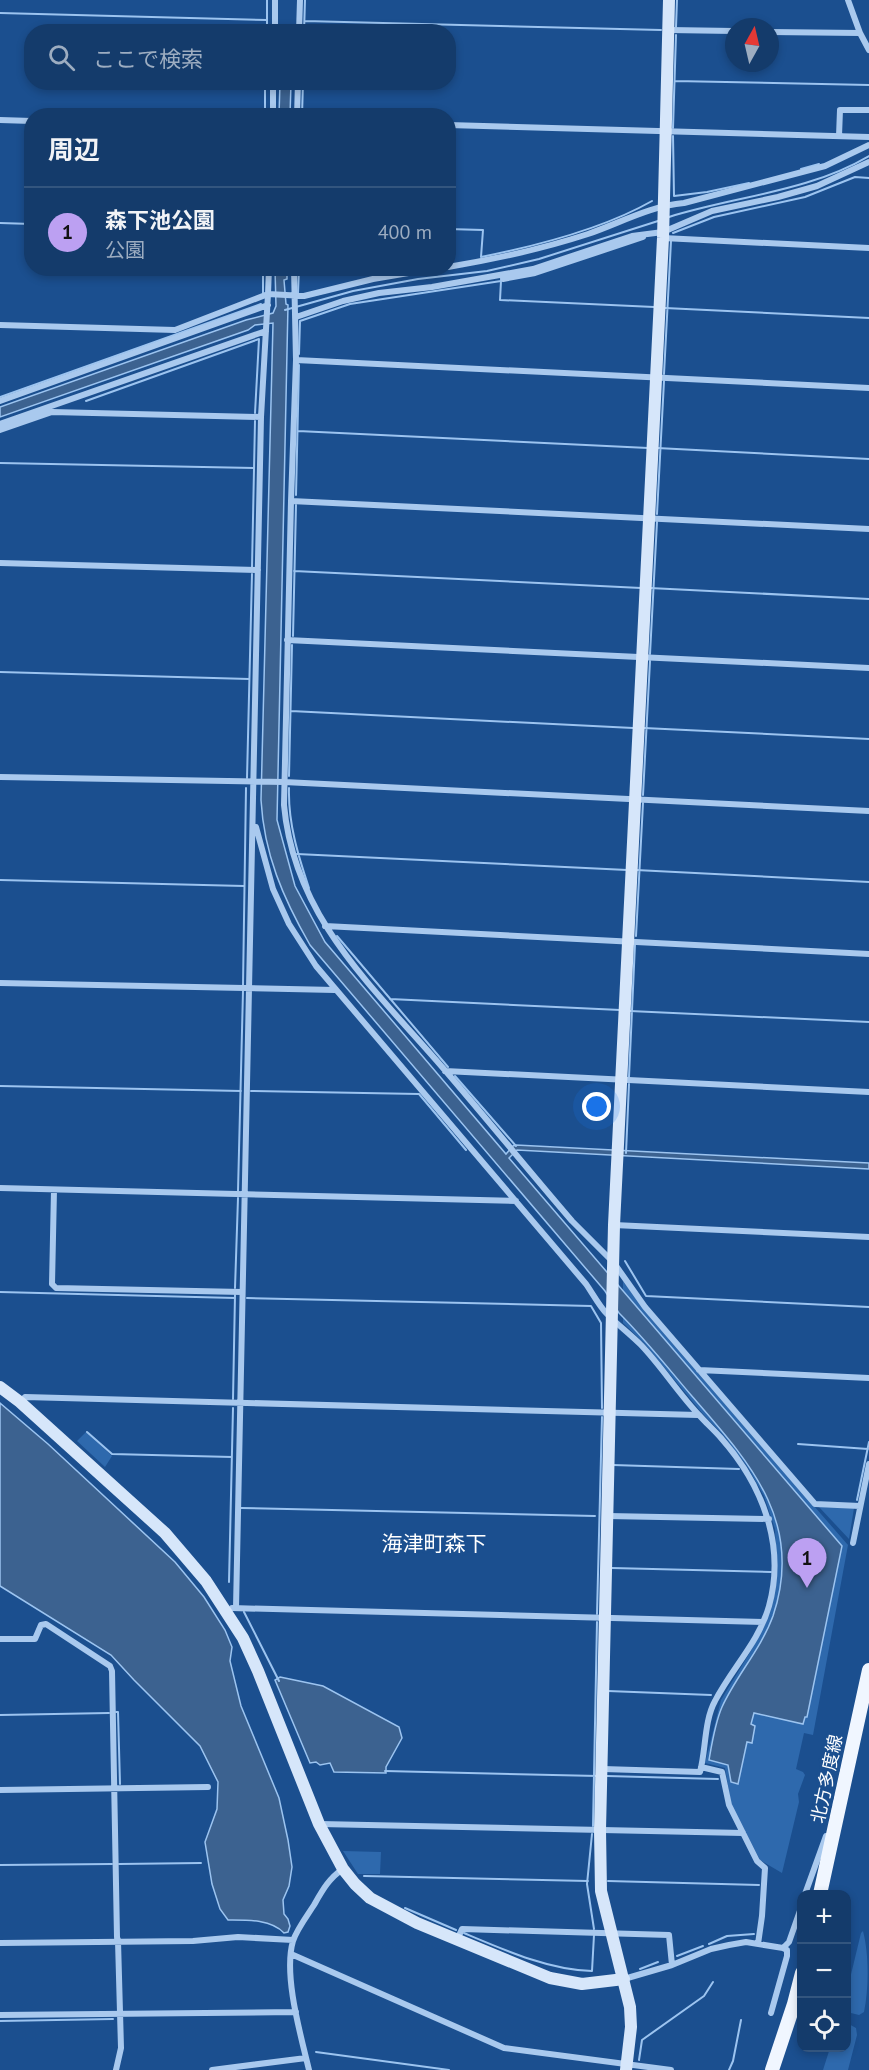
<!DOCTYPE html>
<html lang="ja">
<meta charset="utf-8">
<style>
:root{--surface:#143b6b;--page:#214673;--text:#f1f3f6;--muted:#9dadc1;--line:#33557e;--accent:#bca0f2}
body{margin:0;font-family:"PT Sans","Noto Sans JP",sans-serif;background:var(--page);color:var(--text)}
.controls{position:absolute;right:18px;bottom:18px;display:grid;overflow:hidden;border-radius:12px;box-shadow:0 3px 9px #0003}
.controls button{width:54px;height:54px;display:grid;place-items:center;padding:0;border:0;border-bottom:2px solid var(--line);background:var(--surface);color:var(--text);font:30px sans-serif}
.compass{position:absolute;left:725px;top:18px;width:54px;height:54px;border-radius:50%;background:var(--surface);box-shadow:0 3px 9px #0003;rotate:8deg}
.you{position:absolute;left:597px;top:1107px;width:21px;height:21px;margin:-15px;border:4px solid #fff;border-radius:50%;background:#1a73e8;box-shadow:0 0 0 9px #1a73e833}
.badge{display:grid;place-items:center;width:39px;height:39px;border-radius:50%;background:var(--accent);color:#111;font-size:20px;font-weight:700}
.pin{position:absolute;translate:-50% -50px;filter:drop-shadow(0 2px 3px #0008)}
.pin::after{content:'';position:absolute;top:32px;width:21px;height:18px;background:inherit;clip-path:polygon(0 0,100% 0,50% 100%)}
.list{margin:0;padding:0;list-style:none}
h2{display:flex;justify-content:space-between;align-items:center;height:78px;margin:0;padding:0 24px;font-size:26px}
h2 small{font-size:20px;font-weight:400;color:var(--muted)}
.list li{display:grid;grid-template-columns:39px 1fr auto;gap:18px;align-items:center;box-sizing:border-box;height:90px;padding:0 24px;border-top:2px solid var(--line)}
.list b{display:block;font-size:22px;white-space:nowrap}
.list p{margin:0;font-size:20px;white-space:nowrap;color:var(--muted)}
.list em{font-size:20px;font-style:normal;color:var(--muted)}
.icon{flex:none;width:33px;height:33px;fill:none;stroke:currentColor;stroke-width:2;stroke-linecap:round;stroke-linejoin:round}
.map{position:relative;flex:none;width:869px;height:2070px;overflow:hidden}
.search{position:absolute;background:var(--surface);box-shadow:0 3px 9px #0003;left:24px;top:24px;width:432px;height:66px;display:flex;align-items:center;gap:15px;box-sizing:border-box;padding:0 21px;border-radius:24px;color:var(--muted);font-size:22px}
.panel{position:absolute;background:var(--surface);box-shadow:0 3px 9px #0003;left:24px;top:108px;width:432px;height:168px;border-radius:24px}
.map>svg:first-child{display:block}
.green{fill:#2e69ad}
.water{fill:#3c6290;stroke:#9cc4f0;stroke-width:1.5}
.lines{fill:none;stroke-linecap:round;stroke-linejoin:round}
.stream{stroke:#9cc4f0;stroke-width:2}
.street{stroke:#a9c9ee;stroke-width:6}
.secondary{stroke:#d6e6fa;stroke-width:12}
.primary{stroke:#f0f6ff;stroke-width:14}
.labels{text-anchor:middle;stroke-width:6;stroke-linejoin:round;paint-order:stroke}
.street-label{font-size:18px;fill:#fff;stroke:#1b4f8f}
.quarter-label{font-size:21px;fill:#fff;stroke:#1b4f8f}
</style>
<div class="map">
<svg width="869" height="2070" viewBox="0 0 869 2070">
<rect width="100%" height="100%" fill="#1b4f8f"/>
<path class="green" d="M623,1281l21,29 41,48 163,187 -35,190 -9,-2 -8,36 7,3 2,3 -7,19 1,8 -17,71 -22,-13 -29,-56 -6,-36 -20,-5 16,-63 31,-51 25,-73 -2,-47 -11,-33 -17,-30 -23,-30 -22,-23 -58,-70 -21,-20z
M86,1432l26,24 -7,11 -28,-26z
M819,1507l35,1 -5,31z
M343,1851l38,1 -1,22h-22z
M863,1931c6,23 6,57 1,81l-5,3 -12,-3v-21l14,-58z
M847,2023l9,5 1,7 -9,35h-25l7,-22h16z"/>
<path class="water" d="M280,83h11l-1,32h-11z
M275,269h12v10l-3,1 2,24 2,1 -11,515 18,66 30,56 181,212 7,-8 3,-1 353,18v6l-352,-19 -8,8 333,388 -35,171h-2l-2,7 -49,-11 -3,11 4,2 -3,17 -5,-1 -9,42 -7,-2 -3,-17 -19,-5c3,-17 6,-37 13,-53 14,-31 39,-58 51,-91 32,-95 -24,-154 -82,-221 -23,-27 -46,-56 -72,-82l-14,-22 -295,-346c-27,-47 -46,-91 -49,-145l12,-477 -18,2 -7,5 -248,87v-10l246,-87 27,-7 3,-7z
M0,1403l48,41 127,118 29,35 21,33 7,17 -2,14 11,45 38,92 9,42 4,27 -3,19 -6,14 1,14 4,5 2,7 -2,6 -4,1c-13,-14 -38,-13 -56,-13l-8,-11 -8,-25 -7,-42 12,-33 1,-27 -18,-36 -66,-66 -23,-25 -111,-69z
M280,1677l43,9 76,41 3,11 -16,29v6l-52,-1 -4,-9 -10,2 -4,-3 -6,1 -35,-83z"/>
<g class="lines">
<path class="stream" d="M0,13l267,7
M305,21l356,9
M676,27l1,-27
M267,32v-32
M304,32l1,-32
M675,81l194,4
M265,116v-34
M302,116l1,-34
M673,128l3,-93
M673,136l1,60 33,-4 42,-9
M801,169l18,-5
M669,217c67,-21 139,-25 200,-61
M0,223l32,1
M448,229l35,1 -2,27c55,-11 122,-28 171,-56
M673,233l41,-16 91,-20 50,-20 14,1
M298,293l1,-25
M263,294v-26
M665,308l204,10
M285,310l68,-19 65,-12 69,-8 52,-12 119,-38
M299,354l1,-33 50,-17 151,-23 -1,19 154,7
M664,374l7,-133
M0,397l261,-93
M86,401l173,-62 -4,74
M298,431l350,17
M657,448l212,11
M0,463l254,5
M296,495l3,-130
M657,514l7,-133
M252,567l3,-146
M294,571l347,17
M650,588l219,11
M293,636l3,-131
M650,654l7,-132
M0,672l249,7
M291,711l342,17
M644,728l225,11
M289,776l3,-131
M247,778l5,-204
M289,788c-1,35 9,67 20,100
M643,795l7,-134
M297,854l330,16
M636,870l233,12
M0,880l244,6
M337,936l111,131
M636,936l7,-133
M243,985l3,-197
M390,999l230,11
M630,1011l239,11
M455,1076l61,70
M629,1077l6,-133
M0,1086l241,5
M251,1091l168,3 47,56
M626,1153l3,-69
M238,1191l5,-200
M625,1261l21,35 223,11
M235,1288l3,-90
M0,1292l235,6
M247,1298l344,8 10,17 1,85
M233,1399l2,-104
M87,1432l25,22 120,3
M798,1444l70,5
M613,1465l126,4
M857,1500l12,-58
M241,1508l354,8
M612,1568l159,4
M229,1582l4,-174
M244,1612l35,69
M597,1614l5,-197
M608,1691l103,4
M116,1712h2l2,72
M0,1715l109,-2
M385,1771l213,5
M607,1776l111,3
M593,1826l4,-204
M592,1834l-5,50 7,45
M119,1864l82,-1
M0,1865l112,-1
M364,1876l224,5
M608,1881l151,4
M405,1908l51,22
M464,1933c40,17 85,37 128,38l2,-36
M709,1944l18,-8 27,-2
M677,1956l26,-10
M640,1969l18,-7
M0,2021l113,-2
M316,2052l133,18
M639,2060l3,-20 62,-44 9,-14
M729,2070l4,-9 8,-41"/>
<path class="street" d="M848,0l12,33 9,17
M669,30l65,1
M275,32v-32
M299,32l1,-32
M770,32l90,1
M273,116v-34
M297,116l1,-34
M0,120l32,1
M448,125l421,12
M839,136l1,-26h29
M663,238l206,10
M448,267c48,-8 94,-18 140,-33 32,-11 62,-28 96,-31l141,-37 44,-21
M294,268l2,92 -5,141 -7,304c10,113 90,183 159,263 44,51 86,103 129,153l42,42 31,44 170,197 45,2
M503,279l32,-6 108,-36
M296,317l47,-16 36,-8 53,-6 101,-18 99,-33 31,-4 49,-21 66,-14 39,-11 52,-24
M0,325l175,5 93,-36 1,-26
M296,360l573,28
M0,401l268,-96
M0,424l266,-93
M0,430l52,-18 209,5
M291,501l578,28
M0,563l258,7
M287,640l582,28
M0,777l284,5 585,29
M256,827l17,62 16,35 27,42 270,318c7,10 13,22 21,30 11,11 23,20 34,31 21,22 37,48 58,70 7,8 15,15 22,23 41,46 65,107 48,168 -10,36 -37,62 -54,95 -11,20 -9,49 -15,71l-97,-3
M325,926l544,28
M0,983l335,7
M445,1071l424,21
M0,1188l516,13
M54,1190l-2,94 4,4 186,4
M614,1225l255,12
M699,1370l170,8
M20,1402l5,-5 673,18
M608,1516l161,3
M853,1543l16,-79
M232,1608l531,14
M236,1608l25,-1191 7,-123 36,2 69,-17 65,-11
M0,1639h35l6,-14 5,-1 64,42 2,5 5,266 1,4 3,107 -5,22
M701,1767l21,5 7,33 28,56 8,7 -3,48 -4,28
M0,1790l208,-3
M320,1824l423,9
M805,1894l21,-58
M457,1940l5,-11 207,6 3,30
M0,1943l193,-2 45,-4 55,3
M291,1954l213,94 167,22
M624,1979l48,-14 39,-16 18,-4 17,-3 37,6 6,-6 13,-37
M771,2013l16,-57v-6l-4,-2
M0,2015l296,-3
M212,2070l94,-12
M309,2070c-8,-34 -26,-95 -16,-129 4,-12 14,-25 21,-36 8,-14 15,-27 29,-36"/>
<path class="secondary" d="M0,1387l20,15 145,131 41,48 37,57 15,33 61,153 24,45 12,15 15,14 47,25 133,55 32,6 42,-5
M626,2070l5,-43 -1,-20 -29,-116 -1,-61 14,-605 49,-987 6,-238"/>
<path class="primary" d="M820,1894l49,-224
M772,2070l22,-66 8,-31"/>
</g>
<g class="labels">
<g class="street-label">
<text transform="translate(827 1779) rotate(-78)" y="6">北方多度線</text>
</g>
<g class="quarter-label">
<text x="434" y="1551">海津町森下</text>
</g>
</g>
</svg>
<div class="controls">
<button>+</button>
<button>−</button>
<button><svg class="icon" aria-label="locate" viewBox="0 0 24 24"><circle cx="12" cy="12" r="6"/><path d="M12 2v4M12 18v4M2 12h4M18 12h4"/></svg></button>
</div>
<svg class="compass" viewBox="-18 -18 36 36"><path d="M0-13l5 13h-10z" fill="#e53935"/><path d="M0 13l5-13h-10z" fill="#9dadc1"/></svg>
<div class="you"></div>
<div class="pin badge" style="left:807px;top:1588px">1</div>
<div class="search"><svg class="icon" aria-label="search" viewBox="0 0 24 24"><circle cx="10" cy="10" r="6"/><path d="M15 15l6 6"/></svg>ここで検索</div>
<section class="panel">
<h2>周辺<small></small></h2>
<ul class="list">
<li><span class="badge">1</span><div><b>森下池公園</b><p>公園</p></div><em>400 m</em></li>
</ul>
</section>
</div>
